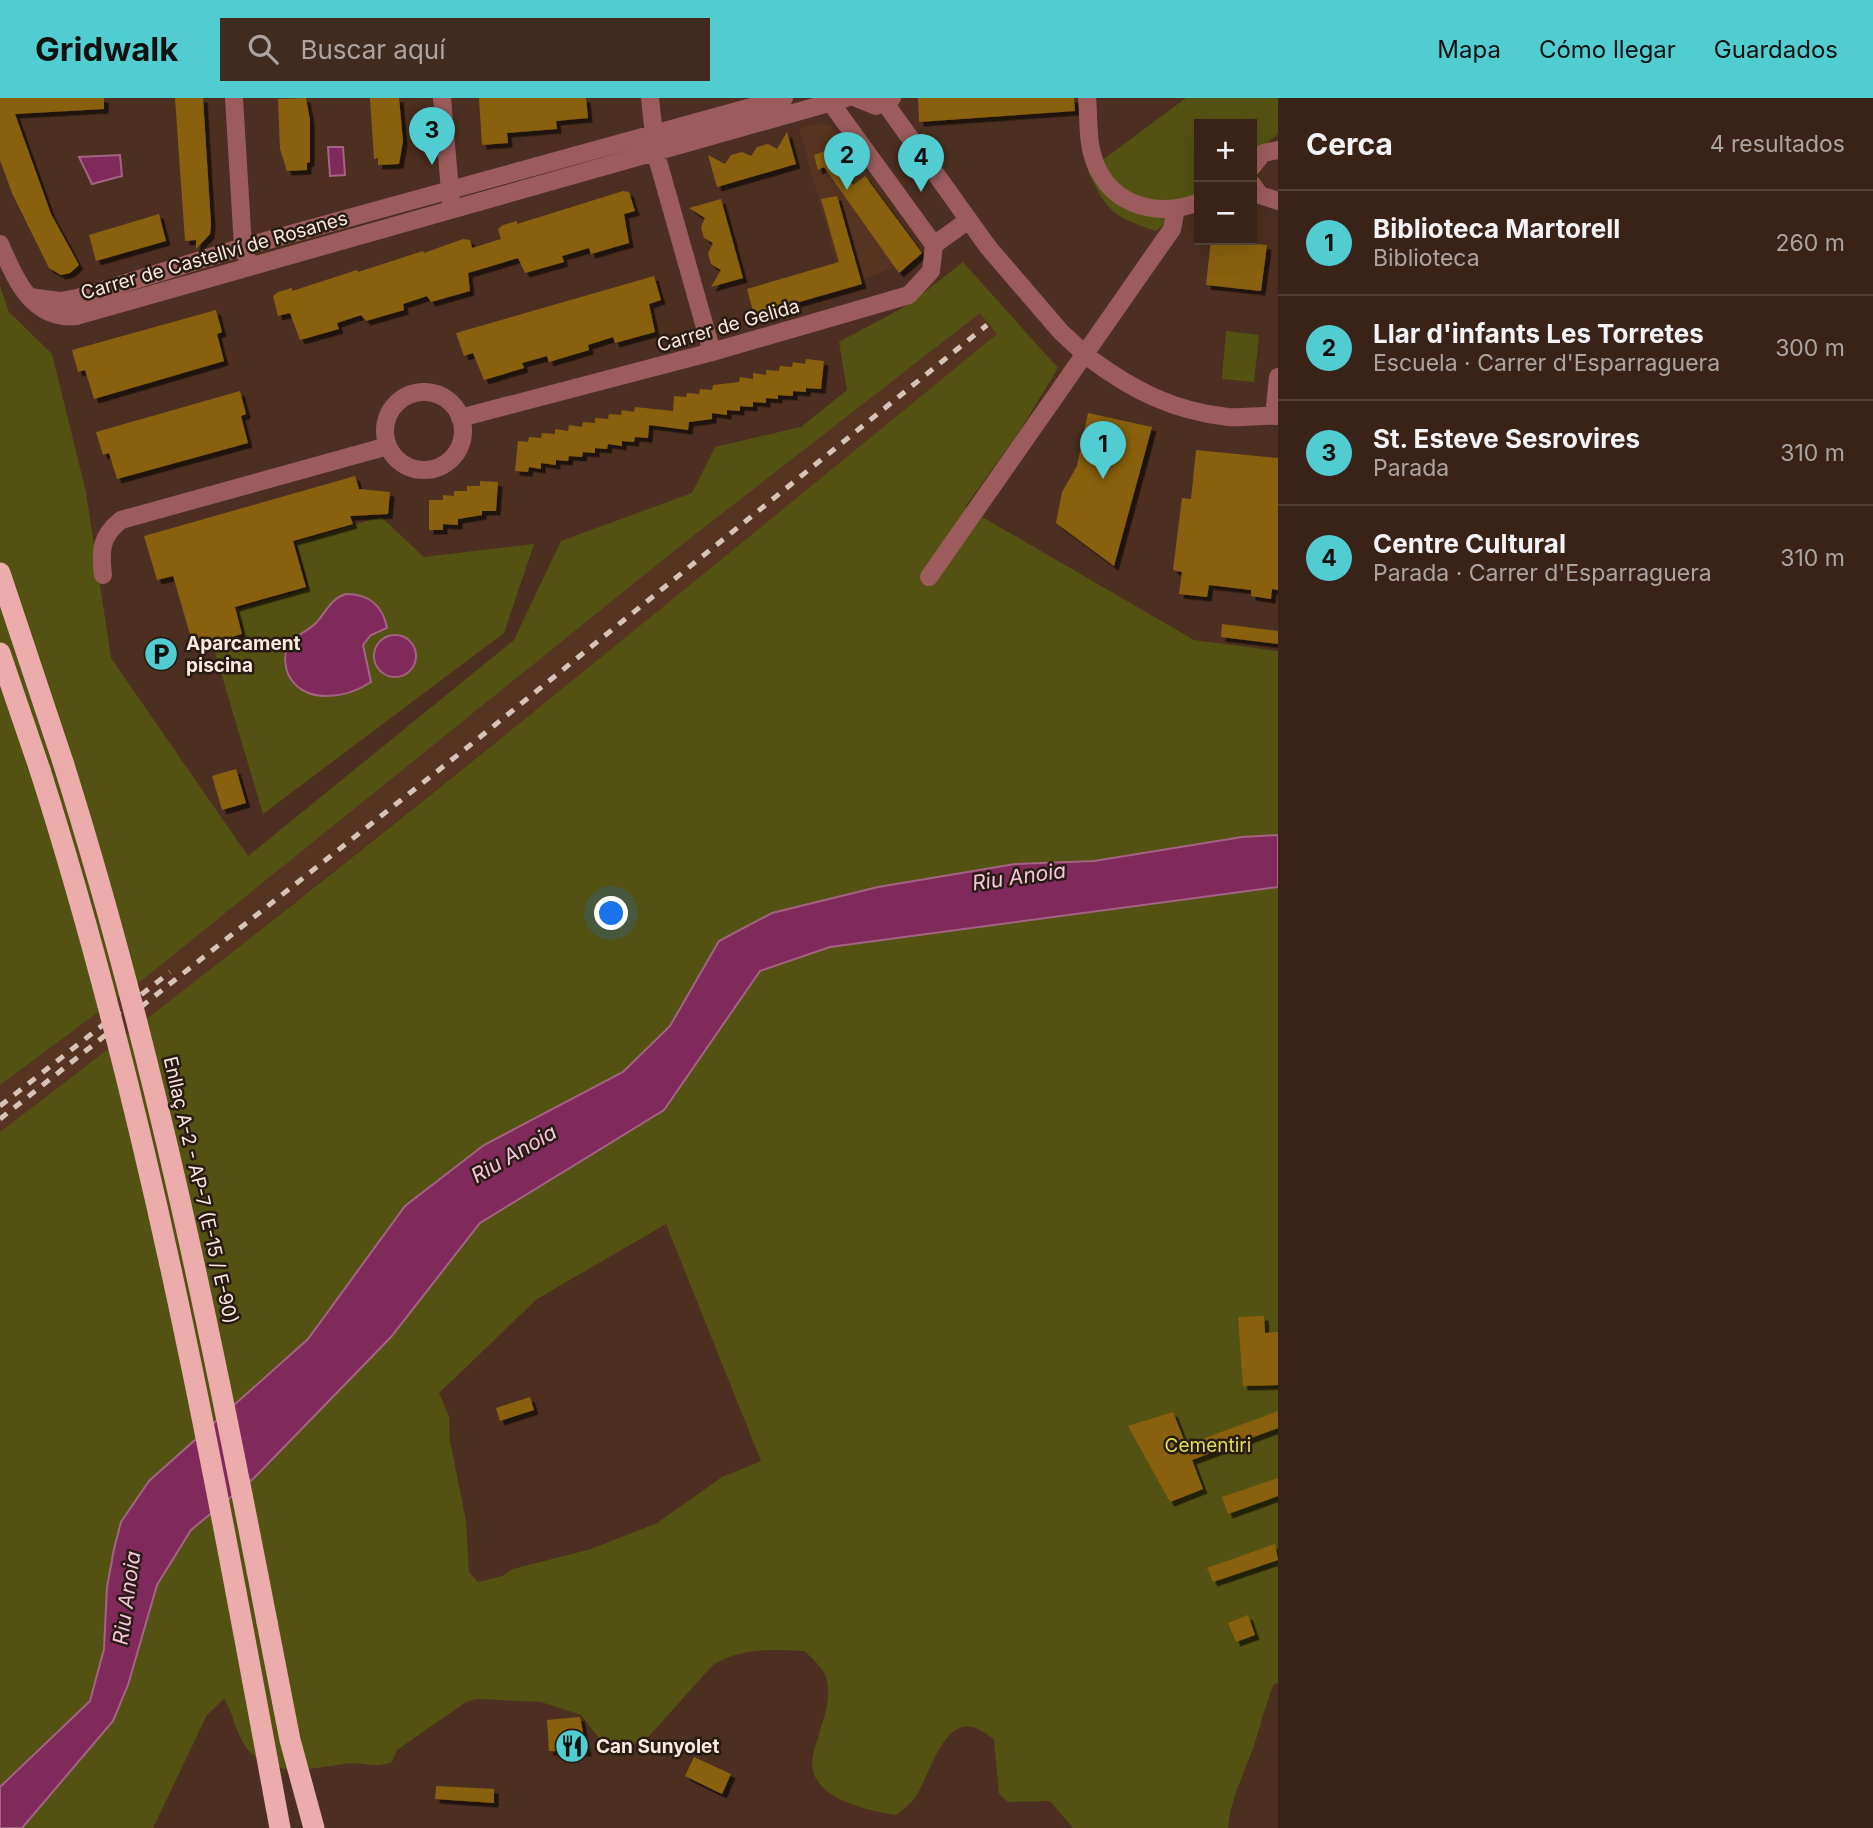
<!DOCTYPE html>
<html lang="es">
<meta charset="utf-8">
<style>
:root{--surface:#392318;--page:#402b21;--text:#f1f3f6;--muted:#aba4a2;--line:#534037;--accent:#51ccd1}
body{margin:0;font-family:Inter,sans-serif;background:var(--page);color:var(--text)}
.controls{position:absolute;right:21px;top:21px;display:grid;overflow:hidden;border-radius:0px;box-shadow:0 7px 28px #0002}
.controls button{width:63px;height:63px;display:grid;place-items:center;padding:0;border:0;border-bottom:2px solid var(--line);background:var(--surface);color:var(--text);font:35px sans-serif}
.you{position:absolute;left:612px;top:816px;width:24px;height:24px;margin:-18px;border:5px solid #fff;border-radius:50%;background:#1a73e8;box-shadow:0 0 0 10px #1a73e833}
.badge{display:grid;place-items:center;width:46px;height:46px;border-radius:50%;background:var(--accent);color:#111;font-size:23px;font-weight:700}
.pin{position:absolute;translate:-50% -58px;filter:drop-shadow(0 2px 4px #0008)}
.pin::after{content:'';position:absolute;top:37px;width:24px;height:21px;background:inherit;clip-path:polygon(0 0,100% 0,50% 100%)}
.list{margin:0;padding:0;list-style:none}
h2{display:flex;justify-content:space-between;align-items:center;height:91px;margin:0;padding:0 28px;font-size:30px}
h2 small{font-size:23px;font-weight:400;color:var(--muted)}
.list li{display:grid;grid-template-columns:46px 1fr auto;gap:21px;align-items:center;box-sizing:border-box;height:105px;padding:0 28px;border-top:2px solid var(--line)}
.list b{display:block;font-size:26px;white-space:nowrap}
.list p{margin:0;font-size:23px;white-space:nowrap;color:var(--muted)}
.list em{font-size:23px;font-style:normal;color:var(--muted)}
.icon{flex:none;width:38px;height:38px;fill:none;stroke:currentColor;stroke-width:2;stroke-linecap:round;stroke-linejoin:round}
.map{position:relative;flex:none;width:1278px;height:1730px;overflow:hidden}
header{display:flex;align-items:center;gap:42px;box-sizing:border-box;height:98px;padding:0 35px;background:var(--accent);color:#111}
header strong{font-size:33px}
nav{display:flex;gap:38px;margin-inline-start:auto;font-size:24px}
.search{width:490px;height:63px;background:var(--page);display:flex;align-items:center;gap:18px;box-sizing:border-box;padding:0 24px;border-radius:0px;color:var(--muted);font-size:26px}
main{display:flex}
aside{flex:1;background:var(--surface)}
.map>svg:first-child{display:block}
.built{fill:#573421}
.green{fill:#535212;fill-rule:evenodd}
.water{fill:#7f2a5b;stroke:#a46383;stroke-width:2}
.building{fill:#896110;filter:url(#shadow)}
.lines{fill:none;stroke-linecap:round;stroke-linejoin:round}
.minor{stroke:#9c5c5d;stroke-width:18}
.highway{stroke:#ecacac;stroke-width:21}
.rail{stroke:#d8c3b9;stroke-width:5;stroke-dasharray:9 9;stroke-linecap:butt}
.minor-bridge{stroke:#9c5c5d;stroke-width:18}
.highway-bridge{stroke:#ecacac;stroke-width:21}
.labels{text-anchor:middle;stroke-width:5;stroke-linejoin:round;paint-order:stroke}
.street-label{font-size:19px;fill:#fbe8df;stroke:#281b14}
.poi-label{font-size:19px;font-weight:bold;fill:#fbe8df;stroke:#281b14;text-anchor:start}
.park-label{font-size:19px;fill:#e0df52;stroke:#281b14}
.water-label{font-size:21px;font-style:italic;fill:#f6c4dc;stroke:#281b14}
</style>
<header>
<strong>Gridwalk</strong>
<div class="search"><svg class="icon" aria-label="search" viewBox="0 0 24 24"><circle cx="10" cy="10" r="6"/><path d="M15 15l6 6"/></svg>Buscar aquí</div>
<nav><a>Mapa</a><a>Cómo llegar</a><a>Guardados</a></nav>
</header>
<main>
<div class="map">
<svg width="1278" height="1730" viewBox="0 0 1278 1730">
<defs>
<filter id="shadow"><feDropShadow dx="4.5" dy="4.5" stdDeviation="0" flood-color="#0009"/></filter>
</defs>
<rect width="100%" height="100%" fill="#4c2f20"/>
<path class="built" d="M820,25l11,3 92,127 -1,3 -55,22 -19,13 -4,-1 -45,-162z
M980,214l17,22 -384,314 -456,364 -157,120v-47l146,-108 528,-426z"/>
<path class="green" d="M1186,0h92v36l-26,21v-31h-53v72l-43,35c-42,-14 -49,-19 -68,-60z
M963,164l95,106 -39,64 -54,75 229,133 84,11v184l-36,2 -148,24 -79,3 -296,77 -49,85 -47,46 -139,73 -79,61 -97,133 -159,142 -28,41 -7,27 -7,38 -3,62 -14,52 -90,86v-655c339,-258 668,-529 997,-798l-17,-21 -306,238 -528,426 -146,108v-799l9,26 43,42 34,138 25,166 137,198 266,-216 47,-99 131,-48 23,-46 86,-20 46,-37 -8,-48 69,-37z
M1226,233l33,4 -5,47 -32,-3z
M381,419l43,40 110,-13 -30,89 -241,181 -50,-168 31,-10 -7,-27 72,-21 -13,-46z
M1278,789v796l-4,1c-10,23 -13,42 -21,64 -10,28 -22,50 -25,80h-155l-23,-27 -42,1 -9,-8 -5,-54c-46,-43 -60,27 -78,56 -5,8 -13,13 -20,19 -26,-4 -75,-14 -83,-44 -3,-12 3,-26 6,-37 5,-17 12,-35 8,-53 -3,-13 -14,-22 -23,-30 -31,-2 -64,-3 -91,14l-63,70c-16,13 -30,13 -49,6l-20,-26 -40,-13 -63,-3 -12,3 -69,48 -5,12c-17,7 -31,-1 -48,2 -31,4 -68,14 -93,-11 -15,-15 -16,-37 -27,-54l-17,16 -54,113h-131l91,-107 11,-24 33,-112 34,-55 63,-52 137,-141 89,-114 184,-113 96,-139 70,-24zM666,1126l95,237 -39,16 -65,46 -66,26 -78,20 -11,7 -24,6 -9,-10 -3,-51 -16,-80 -1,-25 -10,-23 98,-94z"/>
<path class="water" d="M328,49h15l2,28 -15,1z
M120,57l2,21 -30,8 -13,-27z
M346,496c23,0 37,12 41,34l-16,7 -8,10 8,37c-24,16 -67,24 -83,-8 -3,-7 -4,-19 -1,-26 5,-12 20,-16 29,-25 11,-12 14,-24 30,-29z
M374 558a21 21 0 1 1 42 0a21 21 0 1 1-42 0Z
M1278,737v52l-448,60 -70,24 -96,139 -184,113 -89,114 -137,141 -63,52 -34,55 -29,100 -15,36 -91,107h-22v-41l90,-86 14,-52 3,-62 7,-38 7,-27 28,-41 159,-142 97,-133 79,-61 139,-73 47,-46 49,-85 53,-28 106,-26 137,-23 79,-3 148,-24z"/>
<path class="building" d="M0,0h104v11l-89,5 36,100 28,51 -9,8 -9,2 -12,-7 -37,-75 -12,-33z
M175,0h28l8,126 -1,10 -14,15v-9l-11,1z
M306,0l4,22v42l-3,1v7l-20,1 -7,-22 -2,-50z
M370,0h29l4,43 -4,23 -21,1v-7l-4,1z
M479,0h107l2,20 -32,3 1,8 -50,4 1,10 -26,2z
M918,0h156l1,13 -156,11z
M787,34l9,32 -79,23 -9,-32 17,9 6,-9 11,-3 9,4 6,-9 11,-3 9,5z
M828,52l25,35 12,-9 57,77 -23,20 -75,-106 -6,3 -4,-15z
M623,93l6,1 6,19 -11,3 5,29 -38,11 -2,-6 -27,8 2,6 -39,11 -7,-15 -50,15 2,18 -39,11 -4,-6 -24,8 1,6 -38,11 -5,-6 -24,8 2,6 -39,11 -10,-27 -12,3 -5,-20 5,-4 14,-4v3l65,-21 1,2 65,-21 1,2 39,-14 7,1 2,8 29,-9 -3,-10 5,-4 14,-4v3z
M837,98l25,88 -108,31 -7,-26 92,-27 -18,-63z
M721,101l22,79 -32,9 10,-17 -10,-6 -3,-11 5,-10 -9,-5 -3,-11 4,-9 -16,-10z
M159,116l7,27 -70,20 -7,-26z
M1211,142l56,5 -6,46 -55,-6z
M654,178l7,24 -12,4 6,28 -40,11 -2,-6 -25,8 1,5 -40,12 -2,-6 -25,7 2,5 -40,12 -11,-27 -9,3 -8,-23z
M216,212l6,22 -5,2 7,27 -130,38 -9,-29 -7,2 -6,-22z
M806,261l18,2 -3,28 -15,-1v4l-13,-1v5l-15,-1v4l-12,-1v5l-13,-1v5l-13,-1v5l-13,-1v5l-15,-2v6l-23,3 -1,8 -39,-5 -1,13 -13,-1 -1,5 -12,-1v5l-14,-2 -1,5 -12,-1v5l-12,-1 -1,5 -13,-1 -1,5 -12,-1v5l-15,-2v6l-12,-2 -1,5 -13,-1 3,-30 10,1 1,-5 12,1 1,-5 13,1v-5l13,2 1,-6 13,2 1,-5 12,1v-5l13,1 1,-5 12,1 1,-5 12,2 1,-5 38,4 1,-15 12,1 1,-4 12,1 1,-5 12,1 1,-5 26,-3 1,-5 13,2v-6l13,2v-5l13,1 1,-5 12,1 1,-5 12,2z
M240,293l6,23 -5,2 7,27 -131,36 -8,-26 -6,2 -7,-23z
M1088,315l64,14 -38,139 -58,-43 6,-31 15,-26z
M1196,352l82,8v132l-6,-1 -1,10 -20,-3v-6l-42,-5 -2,12 -28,-3 3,-22 -9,-2 9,-72 9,1z
M355,378l4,13 31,3 -2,22 -38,2 3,8 -60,17 13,46 -71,20 7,27 -48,14 -21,-72 -16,4 -13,-44z
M480,383l18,1 -2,29h-14v4l-24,4v6l-15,-1v6h-14v-30h14v-5l11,1v-5h13v-5h13z
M1222,526l56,7v13l-57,-7z
M236,671l10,34 -24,7 -10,-34z
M1264,1218l1,17 13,-1v53l-35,1 -5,-69z
M530,1299l4,13 -34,11 -4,-13z
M1278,1313v17l-86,32 11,29 -33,13 -42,-76 45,-14 13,33z
M1278,1380v18l-50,18 -6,-17z
M1275,1446l3,16 -65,22 -6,-14z
M1248,1517l7,20 -19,7 -8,-19z
M580,1619l7,35 -38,-1 -2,-31z
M694,1659l37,17 -9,20 -37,-18z
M436,1688l58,3v14l-59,-4z"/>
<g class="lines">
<path class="minor" d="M234,0l9,149 4,11
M442,0l9,104
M650,0l6,56 56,198
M856,0l20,8 16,-8
M1087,0c2,17 0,38 5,55 12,50 63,67 107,49
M831,5l103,142
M885,5l103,144
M1252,69l11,-14 15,-3
M1252,86l8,11 18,6
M0,146c15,34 32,77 76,72l770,-218
M29,199l31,4 17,-3 166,-51 541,-149
M1088,259c44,33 85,54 140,60 17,1 33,-2 50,-1
M385 333a39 39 0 1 1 78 0a39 39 0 1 1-78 0Z
M1274,318l4,-39
M460,320l252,-66 197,-57 22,-24 3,-26 33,-24
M103,477c-3,-25 -2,-39 18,-55l267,-74
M929,479l243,-348 4,-20"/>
<path class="highway" d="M0,475l63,189
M0,555l40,117
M267,1524l23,118 24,88"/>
<path class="rail" d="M0,1008l170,-134
M0,1021l469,-373 518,-421"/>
<path class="minor-bridge" d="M988,149l73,85 27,25"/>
<path class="highway-bridge" d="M63,664c89,282 148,570 204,860
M40,672c110,345 174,702 240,1058"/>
</g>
<defs>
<g id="parking-disc" transform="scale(1.75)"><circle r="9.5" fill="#51ccd1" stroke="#281b14"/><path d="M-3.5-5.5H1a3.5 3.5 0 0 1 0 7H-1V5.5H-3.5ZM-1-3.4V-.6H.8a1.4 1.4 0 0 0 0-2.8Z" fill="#111"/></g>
<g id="restaurant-disc" transform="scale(1.75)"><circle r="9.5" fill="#51ccd1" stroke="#281b14"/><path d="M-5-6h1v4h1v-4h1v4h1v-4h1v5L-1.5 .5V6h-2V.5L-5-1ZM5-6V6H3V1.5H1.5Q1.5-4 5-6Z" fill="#111"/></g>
</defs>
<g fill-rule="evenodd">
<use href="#parking-disc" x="161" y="556"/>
<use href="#restaurant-disc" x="572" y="1648"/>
</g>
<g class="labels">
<g class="street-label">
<text transform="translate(214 157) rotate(-16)" y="7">Carrer de Castellví de Rosanes</text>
<text transform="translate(728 227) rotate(-16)" y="7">Carrer de Gelida</text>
<text transform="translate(201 1092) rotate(77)" y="7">Enllaç A-2 - AP-7 (E-15 / E-90)</text>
</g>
<g class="poi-label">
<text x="186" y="552">Aparcament<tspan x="186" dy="22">piscina</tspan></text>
<text x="596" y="1655">Can Sunyolet</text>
</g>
<g class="park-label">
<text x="1208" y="1354">Cementiri</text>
</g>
<g class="water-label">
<text transform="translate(1019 779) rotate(-8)" y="7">Riu Anoia</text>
<text transform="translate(514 1056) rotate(-30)" y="7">Riu Anoia</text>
<text transform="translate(127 1500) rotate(-82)" y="7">Riu Anoia</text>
</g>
</g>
</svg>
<div class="controls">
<button>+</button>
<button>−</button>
</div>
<div class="you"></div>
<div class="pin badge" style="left:1103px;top:381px">1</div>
<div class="pin badge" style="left:847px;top:92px">2</div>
<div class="pin badge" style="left:432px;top:67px">3</div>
<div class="pin badge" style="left:921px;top:94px">4</div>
</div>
<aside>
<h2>Cerca<small>4 resultados</small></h2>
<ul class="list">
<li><span class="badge">1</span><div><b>Biblioteca Martorell</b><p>Biblioteca</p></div><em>260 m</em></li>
<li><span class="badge">2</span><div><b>Llar d'infants Les Torretes</b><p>Escuela · Carrer d'Esparraguera</p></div><em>300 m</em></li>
<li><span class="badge">3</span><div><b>St. Esteve Sesrovires</b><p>Parada</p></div><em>310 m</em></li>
<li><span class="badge">4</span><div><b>Centre Cultural</b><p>Parada · Carrer d'Esparraguera</p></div><em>310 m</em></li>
</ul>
</aside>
</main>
